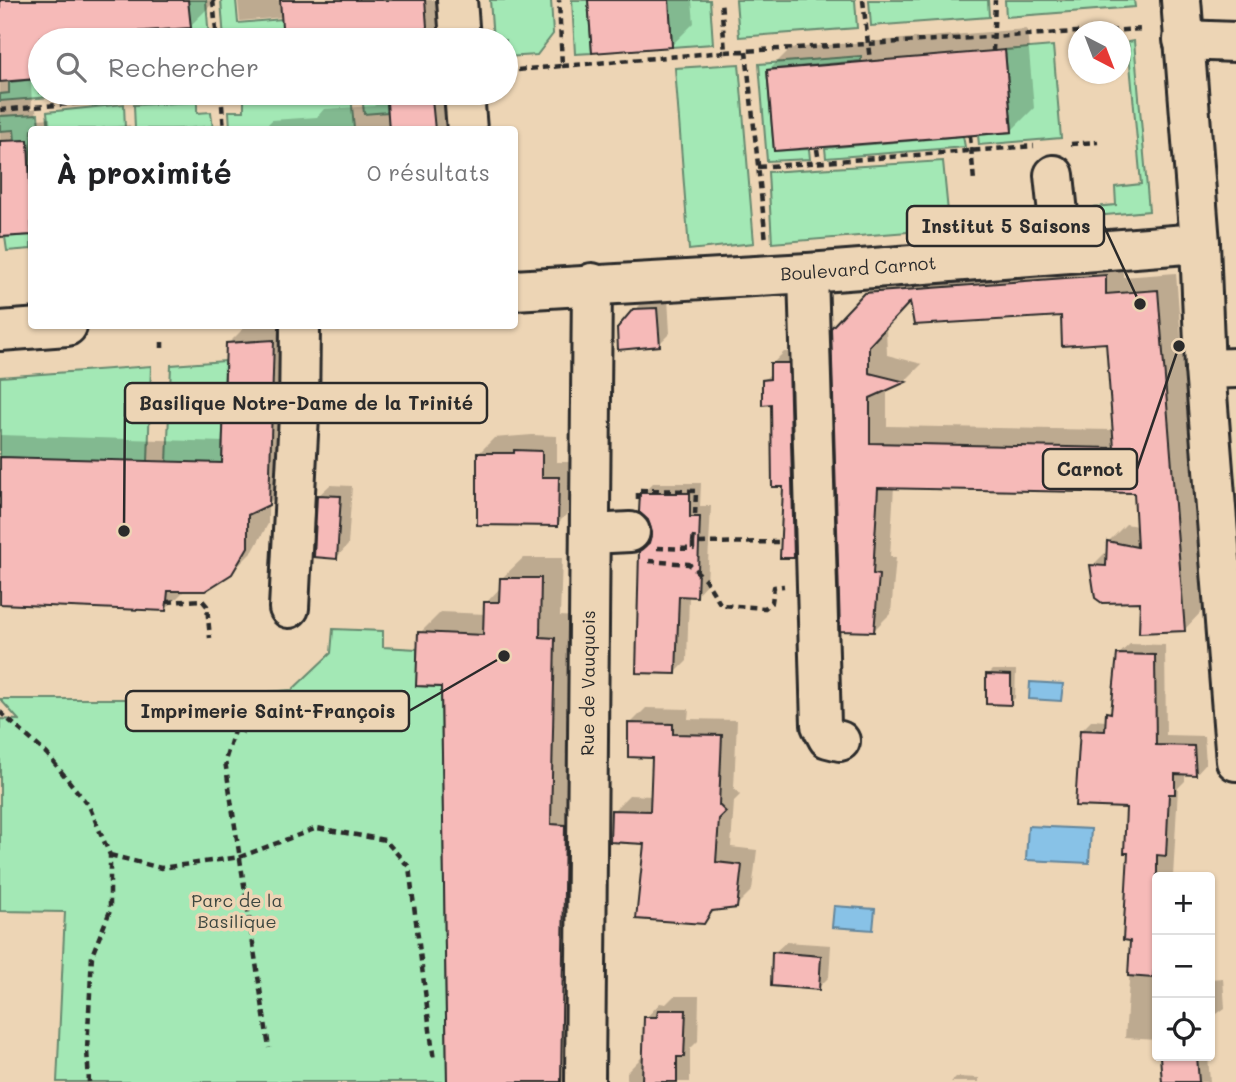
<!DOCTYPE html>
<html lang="fr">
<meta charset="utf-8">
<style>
:root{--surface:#fff;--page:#f2f2f2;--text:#202124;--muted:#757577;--line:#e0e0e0}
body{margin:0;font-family:Mali,sans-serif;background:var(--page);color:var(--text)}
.controls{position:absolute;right:21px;bottom:21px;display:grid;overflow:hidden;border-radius:7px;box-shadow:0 2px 5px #0004}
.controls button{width:63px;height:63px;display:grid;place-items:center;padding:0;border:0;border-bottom:2px solid var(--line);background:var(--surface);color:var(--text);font:35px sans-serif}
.compass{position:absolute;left:1068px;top:21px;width:63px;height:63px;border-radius:50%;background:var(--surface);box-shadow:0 2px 5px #0004;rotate:138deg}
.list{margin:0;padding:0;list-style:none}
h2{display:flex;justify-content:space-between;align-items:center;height:91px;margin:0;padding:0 28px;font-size:30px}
h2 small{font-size:23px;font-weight:400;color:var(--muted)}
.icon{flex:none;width:38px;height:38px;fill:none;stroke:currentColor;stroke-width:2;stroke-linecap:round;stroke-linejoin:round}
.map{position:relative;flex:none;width:1236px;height:1082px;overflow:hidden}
.search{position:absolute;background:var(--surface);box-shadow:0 2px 5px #0004;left:28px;top:28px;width:490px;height:77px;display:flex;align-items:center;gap:18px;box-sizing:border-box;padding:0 24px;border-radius:38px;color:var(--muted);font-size:26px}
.panel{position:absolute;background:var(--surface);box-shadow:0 2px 5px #0004;left:28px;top:126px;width:490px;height:203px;border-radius:7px}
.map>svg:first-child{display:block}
.green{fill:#a3e8b5;stroke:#678a70;stroke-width:2}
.water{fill:#88c2e7;stroke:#63869c;stroke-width:2}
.shadow{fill:#0003;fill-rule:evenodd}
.building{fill:#f6bab8;stroke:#2b2b2b;stroke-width:2;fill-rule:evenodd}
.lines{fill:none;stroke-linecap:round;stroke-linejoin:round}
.minor-casing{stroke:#2b2b2b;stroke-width:44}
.major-casing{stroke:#2b2b2b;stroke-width:44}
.path{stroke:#2b2b2b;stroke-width:4.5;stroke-dasharray:7 5;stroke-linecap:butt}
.minor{stroke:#edd5b5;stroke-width:38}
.major{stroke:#edd5b5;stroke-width:38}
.labels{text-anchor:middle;stroke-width:7;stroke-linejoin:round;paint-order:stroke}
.street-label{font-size:18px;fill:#2b2b2b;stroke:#edd5b5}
.park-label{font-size:18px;fill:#3d4740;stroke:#edd5b5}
.leader{fill:none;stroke:#2b2b2b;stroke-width:2.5}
.callout-dot{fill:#2b2b2b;stroke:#edd5b5;stroke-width:2.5}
.callout{fill:#edd5b5;stroke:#2b2b2b;stroke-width:2.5}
.callout-label{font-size:19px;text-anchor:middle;font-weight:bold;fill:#2b2b2b}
</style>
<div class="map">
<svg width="1236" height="1082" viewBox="0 0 1236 1082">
<rect width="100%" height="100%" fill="#edd5b5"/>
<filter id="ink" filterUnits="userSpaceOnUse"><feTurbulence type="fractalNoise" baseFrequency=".0143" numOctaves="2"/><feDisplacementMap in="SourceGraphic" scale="14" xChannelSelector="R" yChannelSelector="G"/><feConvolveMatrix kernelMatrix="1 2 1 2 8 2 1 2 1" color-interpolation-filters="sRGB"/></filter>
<g filter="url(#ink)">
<path class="green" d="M188,0h18l3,40h-57l-1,-9 39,-3z
M221,0h15l2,23 44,-4 1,21h-59z
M490,0h61l2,34 -16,21 -31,2v-17h-13z
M572,0h16l4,53 -17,1z
M669,0h41l3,44 -41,3z
M736,0h119l2,28 -118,9z
M869,0h119l1,17 -118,9z
M1005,0h129l1,7 -129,10z
M41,28l13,9h7v3h-21v53h24v3l-64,5v-7l9,-1v-11l27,-3z
M1134,41l15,170 -54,5 -1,-9 22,-2 -1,-18 26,-3 -13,-142z
M1053,46l8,92 -82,7 -1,-10 34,-3 -7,-82z
M861,56v5l-94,9 7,81 35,-2 1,10 -43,2 -8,-97z
M739,64l15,179 -65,7 -14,-182z
M362,93h70v6l-45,3 1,10 -24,2z
M351,94l3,35h-124l-1,-18h15v-13z
M197,102v11l14,-1 2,17h-78l-1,-24z
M124,104l1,25h-76l-2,-17z
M38,114l1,15 -7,1 -2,42 -2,-32 -13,1 -1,-11 -14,1v-15z
M963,136l2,11 -139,11 -1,-10z
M943,161l6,61 95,-10 1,9 -273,22 -4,-71z
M31,235v14l-24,2 -2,-14z
M225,361l-3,102h-55l4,-98z
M151,366l-3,97 -148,-6v-80z
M333,629l50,2v16l34,2v37l24,1 6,395h-390l8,-170 -65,-1v-192l19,1 -19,-21h188l55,34 1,-39 48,-4 39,-37z"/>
<path class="water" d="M1030,682l33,2 -2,17 -32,-2z
M1028,826l63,3 -2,34 -63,-3z
M834,906l41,3 -2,21 -41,-3z"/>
<path class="shadow" d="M0,0h212v4l-22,22 -51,4 -8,7 -30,-5 -41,3 -1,5h-19v32l-9,6 1,31 4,-1 1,11 13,-1 1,12h-19v103l-32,2z
M238,0h210l3,40h-97l-1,-3 -68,3 -2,-23 -43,4z
M590,0h102l2,23 -23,23z
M1027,29l7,79 -22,22 -243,-60 22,-22z
M387,93h68l3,37h-196l10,-10 45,-3 7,-8 50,-3z
M222,124v6h-63z
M130,125l1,5h-31l2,-3z
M1123,258v19l53,-4 26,338 -17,18 -93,-63 16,-16v-8l18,-18 11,2 -2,-35 -241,-5 -4,71h6l-5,56 -18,18 -8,-336 18,-19zM912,299l151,15 45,27 6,89 -227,-4v-37l18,-8 17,-17 -35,-9 -1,-29z
M668,298l2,35 -11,11 -25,-33 12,-12z
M246,326h48l-4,156 -22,22v20l-15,27 -22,22 -45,16 -21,21 -165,-8v-167l225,7 3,-98z
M784,352h15l6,193 -11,11 -21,-153 -10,-22 9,-9v-8z
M532,435l25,1v26h17l-1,46 -16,16 -78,-71 15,-15z
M653,483h48l-1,23h11l-4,77 -11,12h-7l-2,66 -12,12 -24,-131 3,-10 -12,-38z
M330,485l22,1 -4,59 -11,12 -19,-61z
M523,558h39l-2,58 16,1 7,465h-134l-6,-397 -23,-52 21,-21 45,2v-11l15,-16v-8z
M1130,644l35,1 1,90 38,1 2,27 -10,11 -11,-1v8l-7,7 -5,89h-16v163l-32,-2 7,-99 -4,-132 -47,-76 11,-11 15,1 1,-8 6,-6 5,-53z
M993,670h23l-1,28 -5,5 -22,-28z
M646,708l43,1 -1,10 49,1 -3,68 6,7 -6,6 -3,46 26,3 -5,40 -16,16 -19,3 -14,13 -57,-80 -33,-31 16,-16 23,1 2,-40 -24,-32z
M786,942l45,3 -2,32 -11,11 -44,-35z
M1223,978l2,30 -15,11v-40z
M674,996h25l-1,45 -8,8v33h-63v-10l14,-14h4l1,-40 14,-15 6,1z
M1161,1056h47l2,26h-47z
M956,1077l23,1v4h-28z"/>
<path class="building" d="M0,0h188l3,28 -60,4 1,7 -19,1h-13v-6l-60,4 -4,41 -36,3z
M280,0h145l3,40h-145z
M588,0h81l3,47 -80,6z
M1005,50l7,82 -238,19 -7,-81z
M432,99l3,31h-46l-2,-28z
M28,140l4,95 -32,2v-96z
M1106,275v19l52,-4 27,341 -46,2 1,-31 -38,1 -7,-5 -5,-33 16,1 1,-25 30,6 -3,-54 -256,-5 -5,86 6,1 -5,57 -34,-1 -9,-303 33,-35zM910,302l4,23 147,-9 1,30 44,-3 8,105 -244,-5v-45l36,-16 -37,-9v-27z
M657,308l3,38 -42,4 -1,-22 16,-19z
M274,340l-5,165 -21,10v32l-16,27 -27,17h-37l-2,20 -166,-7v-147l222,6 4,-120z
M770,363h19l5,195h-14l3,-71h-11l-1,-83 -9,1v-25l8,-1z
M514,450l28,1v26h17l-1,49 -81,-1v-72h37z
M640,493h50v24h10l-3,80 -18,-1 -3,78 -40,-1 3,-122 10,-8 3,-11 -4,-12 -9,-8z
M317,495l24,1 -4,63 -23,-2z
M500,578h41l-1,59 15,1 -4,186 14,1 -4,257h-114l-6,-395 -25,-1 2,-54 65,3 1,-33h15z
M1117,654l38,1 1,90 38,1 2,29 -21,-1v20h-6l-3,62 -9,-1v88l-4,35 -25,-2 2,-35 -7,-1 5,-87h-4l2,-45 -51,-2 5,-76 25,1 1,-19 5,1z
M986,674l25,1v30l-25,-1z
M628,723l45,1v10l49,1 -3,70 7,7 -7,7 -3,43 26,3 -5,43 -25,3 -8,13 -68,-5 8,-75 -34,-2 1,-32 39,1 2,-53 -24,-1z
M772,952l49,4 -2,34 -48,-4z
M658,1010h28l-2,47h-7v25h-35l2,-65h13z
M1160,1056h37l2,26h-37z"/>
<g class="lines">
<g class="minor-casing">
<g id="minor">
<path d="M457,0l3,40"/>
<path d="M1183,40l53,2"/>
<path d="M464,93l3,37"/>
<path d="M1054,175l8,77"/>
<path d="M808,273l13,452 7,13 12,3"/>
<path id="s1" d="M514,290l294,-17 392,-30"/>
<path d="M0,331l67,-5"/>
<path d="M1205,369l31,-1"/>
<path d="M590,534l40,-2"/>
<path d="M289,608l10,-193 1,-89"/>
<path id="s2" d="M585,1082l7,-799"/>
</g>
</g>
<g class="major-casing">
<path id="major" d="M1181,0l19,243 5,126 31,392"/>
</g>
<path class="path" d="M213,0l4,40
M863,0l7,61
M1085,32l58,-3
M746,51l20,190
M725,52l353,-20
M993,52l2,-52
M562,66l163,-14 -4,-52
M506,71l56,-5 -3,-66
M221,93l3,37
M0,110l192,-17
M970,136l4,45
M1071,144l27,-2
M817,149l2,13
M758,167l276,-21
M162,348v-6
M638,500v-10l58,1 -1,26
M693,543l1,-10
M657,548l36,1v-6l87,-1
M649,561l40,3 16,15 16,26 44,3 7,-6 2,-15 10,-1
M167,602l35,-2 5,6 3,32
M262,708l-25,13 -12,40 44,287
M0,712l47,42 42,52 21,49v56l-18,44 -5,95 2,32
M110,855l51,13 79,-11 77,-29 68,12 24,27 25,194"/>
<use href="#minor" class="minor"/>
<use href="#major" class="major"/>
</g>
</g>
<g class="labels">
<g class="street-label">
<text dy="6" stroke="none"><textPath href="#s1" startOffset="345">Boulevard Carnot</textPath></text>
<text dy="6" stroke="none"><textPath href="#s2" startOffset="399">Rue de Vauquois</textPath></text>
</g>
<g class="park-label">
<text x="237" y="907">Parc de la<tspan x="237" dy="21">Basilique</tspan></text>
</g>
</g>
<path class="leader" d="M1140 304L1104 226M124 531L125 403M1179 346L1137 469M504 656L409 711"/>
<g class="callout-dot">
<circle cx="1140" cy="304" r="7"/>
<circle cx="124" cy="531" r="7"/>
<circle cx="1179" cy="346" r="7"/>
<circle cx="504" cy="656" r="7"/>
</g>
<g class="callout">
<rect x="907" y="206" width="197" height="40" rx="7"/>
<rect x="125" y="383" width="362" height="40" rx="7"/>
<rect x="1043" y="449" width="94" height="40" rx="7"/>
<rect x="126" y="691" width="283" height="40" rx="7"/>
</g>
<g class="callout-label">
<text x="1006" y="233">Institut 5 Saisons</text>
<text x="306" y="410">Basilique Notre-Dame de la Trinité</text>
<text x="1090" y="476">Carnot</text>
<text x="268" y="718">Imprimerie Saint-François</text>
</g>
</svg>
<div class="controls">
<button>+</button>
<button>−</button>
<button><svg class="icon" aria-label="locate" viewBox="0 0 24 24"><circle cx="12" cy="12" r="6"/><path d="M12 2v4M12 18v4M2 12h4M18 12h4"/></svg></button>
</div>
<svg class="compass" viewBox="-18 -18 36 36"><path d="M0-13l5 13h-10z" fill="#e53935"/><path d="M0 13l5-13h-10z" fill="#757577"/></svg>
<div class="search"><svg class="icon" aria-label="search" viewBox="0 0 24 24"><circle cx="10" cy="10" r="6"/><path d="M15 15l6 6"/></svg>Rechercher</div>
<section class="panel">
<h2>À proximité<small>0 résultats</small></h2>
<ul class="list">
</ul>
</section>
</div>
